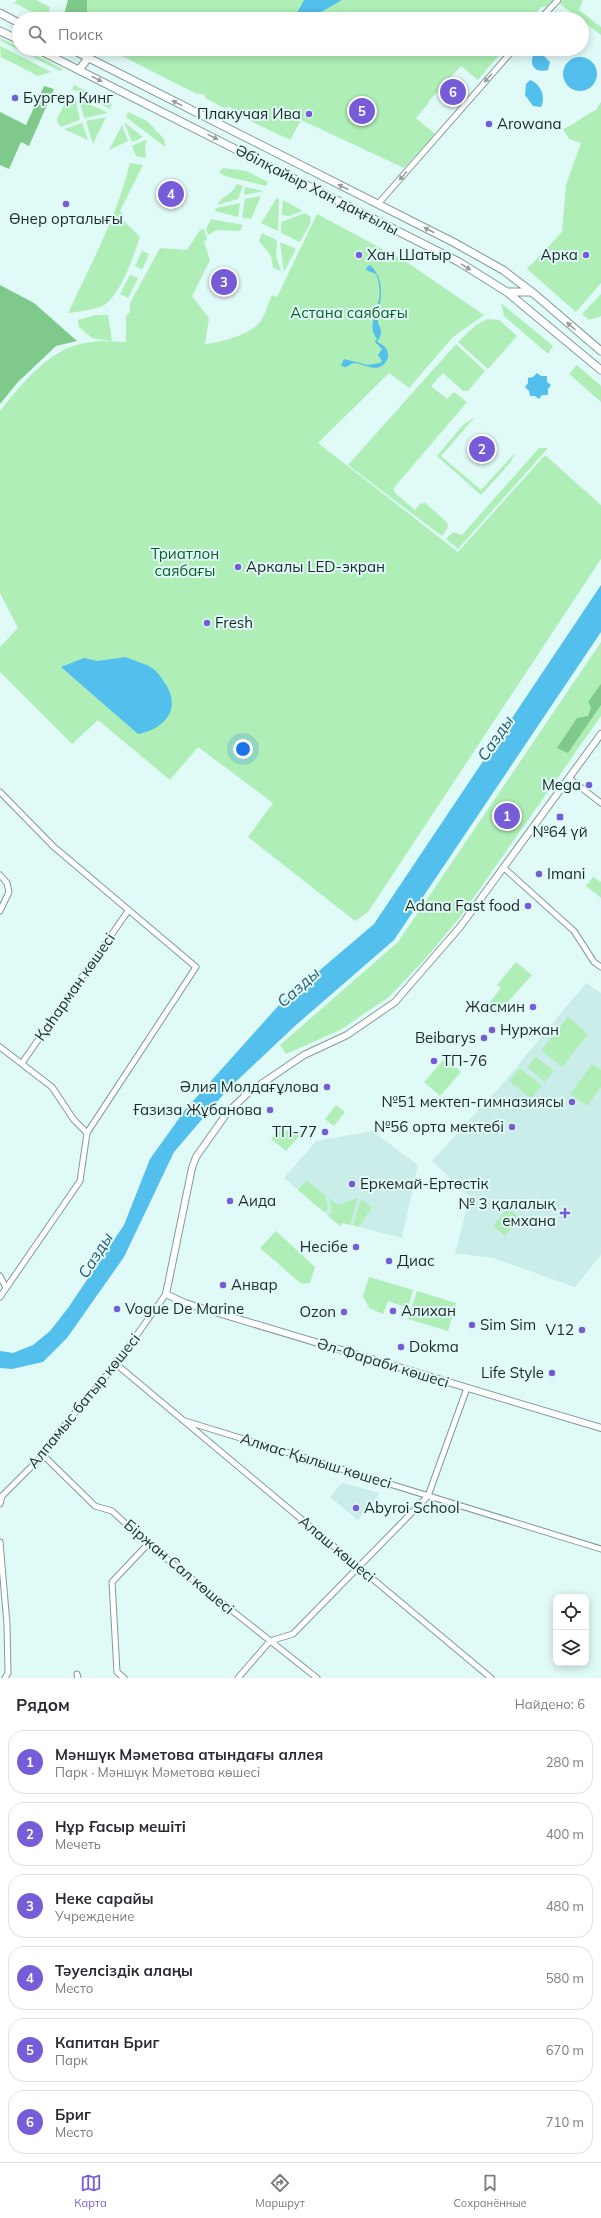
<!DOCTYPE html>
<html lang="ru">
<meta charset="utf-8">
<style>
:root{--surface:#fff;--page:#f7f7f7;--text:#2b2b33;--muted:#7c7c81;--line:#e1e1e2;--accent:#775cd7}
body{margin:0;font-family:Mulish,sans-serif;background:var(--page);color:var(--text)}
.controls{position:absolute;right:12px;bottom:12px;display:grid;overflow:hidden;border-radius:8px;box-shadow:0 2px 10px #0003}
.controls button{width:36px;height:36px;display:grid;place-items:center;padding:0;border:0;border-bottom:1px solid var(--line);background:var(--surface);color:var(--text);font:20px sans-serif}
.you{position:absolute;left:243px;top:749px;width:14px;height:14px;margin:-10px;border:3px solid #fff;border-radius:50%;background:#1a73e8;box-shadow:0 0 0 6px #1a73e833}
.badge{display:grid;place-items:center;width:26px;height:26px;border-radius:50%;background:var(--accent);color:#fff;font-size:13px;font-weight:700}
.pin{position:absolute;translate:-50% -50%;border:2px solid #fff;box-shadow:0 1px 4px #0006}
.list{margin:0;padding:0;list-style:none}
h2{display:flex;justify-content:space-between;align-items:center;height:52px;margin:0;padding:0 16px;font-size:17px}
h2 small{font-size:13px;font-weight:400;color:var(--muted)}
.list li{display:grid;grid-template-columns:26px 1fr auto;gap:12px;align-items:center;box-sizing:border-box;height:64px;margin:0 8px 8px;padding:0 8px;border:1px solid var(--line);border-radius:16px}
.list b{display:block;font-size:15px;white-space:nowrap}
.list p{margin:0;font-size:13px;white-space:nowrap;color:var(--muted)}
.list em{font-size:13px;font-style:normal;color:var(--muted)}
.icon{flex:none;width:22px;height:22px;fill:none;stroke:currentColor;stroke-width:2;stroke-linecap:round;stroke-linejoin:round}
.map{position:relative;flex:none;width:601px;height:1678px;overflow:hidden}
.search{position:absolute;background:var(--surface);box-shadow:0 2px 10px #0003;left:12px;right:12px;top:12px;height:44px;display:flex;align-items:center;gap:10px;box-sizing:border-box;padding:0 14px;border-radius:22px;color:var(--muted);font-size:15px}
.sheet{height:484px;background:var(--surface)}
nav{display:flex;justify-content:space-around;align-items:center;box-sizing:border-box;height:56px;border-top:1px solid var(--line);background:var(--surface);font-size:11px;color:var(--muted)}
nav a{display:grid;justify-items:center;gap:2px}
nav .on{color:var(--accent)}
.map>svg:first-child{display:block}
.built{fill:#caede9}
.green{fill:#afefb7}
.forest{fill:#7fca8b}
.water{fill:#53bfec}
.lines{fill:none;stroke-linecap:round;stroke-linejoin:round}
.minor-casing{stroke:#829b98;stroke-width:7}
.tertiary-casing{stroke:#829b98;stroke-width:8}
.secondary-casing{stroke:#829b98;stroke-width:9}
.minor{stroke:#fff;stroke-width:5}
.tertiary{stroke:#fff;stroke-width:6}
.secondary{stroke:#fff;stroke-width:7}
.oneway{fill:#999e9d}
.poi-dot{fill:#775cd7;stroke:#dffaf7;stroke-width:1.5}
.labels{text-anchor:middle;stroke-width:4;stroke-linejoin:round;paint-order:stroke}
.poi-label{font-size:15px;fill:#1d2726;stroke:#dffaf7;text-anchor:start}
.street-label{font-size:15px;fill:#1d2726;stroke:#dffaf7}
.park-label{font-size:15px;fill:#095f25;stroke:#dffaf7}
.water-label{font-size:16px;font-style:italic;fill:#2c586c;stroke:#dffaf7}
</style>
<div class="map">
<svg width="601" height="1678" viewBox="0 0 601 1678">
<rect width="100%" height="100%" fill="#dffaf7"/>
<path class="built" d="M586,983l15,10v262l-26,32 -82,-29 -38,-5 15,-56 -38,-36 72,-79z
M372,1131l46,34 -16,73 -59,-15 -3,3 -56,-48 32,-37z
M342,1483l38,10 -22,27 -28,-23z"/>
<path class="green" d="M17,0h19l14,7 -3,12 -33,-16z
M68,0h485l-5,6 -7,1 -11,12h-467z
M563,0h20l-4,10 22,17v8l-41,-31z
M0,38l63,31 -3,2 -59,-30z
M0,46l51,26 -13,4 -37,-19z
M108,49h396l-26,31 -17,-14 -33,36 1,1 -13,15 19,16 -31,34 -103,-48 -11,20 -56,-27 -3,-6 -7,1 -17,-9 -4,-5h-6z
M74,85l38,19 -2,5 -38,-20z
M68,96l7,1 5,23 -19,7 -4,-5v-3z
M79,99l29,14 -24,5z
M601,102v181l-25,29 -49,-43 35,-37 4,-47 15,-42 -12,-4 -6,-10c13,-5 21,-14 33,-19z
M128,112l19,9 17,18 1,8 -39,-30z
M106,117l-13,27 -7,-23z
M124,122l19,15 -11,5z
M82,123l6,17 -24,-11z
M122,125l6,16 -19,9z
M145,140l2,1 -2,4 1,13 -10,-2 -4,-10z
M130,163l13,2 -23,46 4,4 -2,4 18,18c-8,22 -16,50 -33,66 -5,6 -31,9 -39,10 23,-49 49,-97 62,-150z
M223,168l23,3 22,11 -2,4 -41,-10 -6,-4z
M237,184l6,2 -5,13 -21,6c4,-9 16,-11 20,-21z
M245,187l19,4 -20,4z
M261,196l-10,23 -9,-2 3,-18z
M277,198l2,1 -1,32 -17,-8z
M283,200l20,11 -14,5 -7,-1z
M240,203l-2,14 -23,-6 1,-3z
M305,213l5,3 1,6 -11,20 -19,-9v-11z
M317,214l88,47 79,54 -31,22 -44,51 -20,-15 -71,70 140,109 87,-97 56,50v54l-233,353 -13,9 -107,-84 25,-34 -75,-56 -28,33 -72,-60 -26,24 -72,-72v-25l18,-19 -18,-35v-182c23,-29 52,-66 92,-69 11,-2 23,0 34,0v-26l4,-4v-9l30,-55 27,2 13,-20 4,-1 3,10 -3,3 6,18 -18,36 17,22 -4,26c14,-1 44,-9 54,-21 6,-6 9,-20 13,-28l5,2z
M211,219l32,6 -3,6 -23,-1 -9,5 -2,-6z
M262,233l15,7 -1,16 5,15 -8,-3 -2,-12 -12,-15z
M280,242l16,7 -12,23z
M142,251l7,3 -7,16 -7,-4z
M130,275l8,3 -10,20 -8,-4z
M601,294v22l-12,4 -7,-6z
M501,303l52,43 -5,8 -44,-38z
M96,315h12l4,26 -20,-3 -13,-11 -1,-7z
M487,319l12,1 18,16 -29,33 -30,-27 18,-17z
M456,344l29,27 -17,20h-5l-20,-18 -12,13 16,13 7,-7 13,10 -74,87 2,4 20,17 5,-6 5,-1 22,19 1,5 -6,9 -94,-71z
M577,365l24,21v16l-32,-28z
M475,417l-34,39 40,34 34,-37 -5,10 -29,32 -44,-39 26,-31z
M539,448h9l-90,101 -12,-10 7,-7 9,3z
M601,642v74l-141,201 -35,42 -36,38 -49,33 -54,24 -6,-9 118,-103z
M593,877l8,5v16l-15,-12z
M516,962l16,13 -36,40 -10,-8 15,-19 -4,-3z
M568,1017l20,17 -26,33 -21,-17z
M536,1057l18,14 -9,11 -18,-15z
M445,1058l16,14 -21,24 -16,-14z
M592,1064l9,6v17l-14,19 -17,-12z
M520,1068l22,18 -11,13 -22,-18z
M336,1105l9,7 -11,14 -9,-7z
M279,1130l17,1 4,4 -14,16 -15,-12z
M306,1180l19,15 3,14 -4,3 -26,-22z
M329,1198l9,7 20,-7 -8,27 -8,-2 -2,3 -12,-10 4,-4z
M361,1199l11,8 -13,20 -6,-2z
M508,1208l12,10 -15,18 -12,-10z
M276,1231l39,36 -5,16 -8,1 -4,-3 -38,-33z
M369,1277l44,13 -5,18 -20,-7 -5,13 -14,-6 -6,-12z
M417,1291l39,12 -8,28 -40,-12z"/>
<path class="forest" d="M68,0h19v19h-24z
M44,86l10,3 -25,57 -8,-4 -12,27 -9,-4v-53l26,13z
M0,285l34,18 43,38 -21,5 -39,37 -17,21z
M601,684v21l-33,48 -11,-5 20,-30 11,-2 3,-8 -3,-6z"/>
<path class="water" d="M304,0h38l-33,19h-15z
M528,49h6l1,4h6l9,9 -2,8c-11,3 -19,-3 -15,-14l-6,-3z
M563 74a17 17 0 1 1 34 0a17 17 0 1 1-34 0Z
M530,80c11,4 16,17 11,27l-8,-1 -8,-11 1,-11z
M370,265c17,17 10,34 8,53 -1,10 8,11 -1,24 7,3 12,7 11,16 -8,17 -20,7 -33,5 -5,0 -6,4 -11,4l-3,-2 3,-6 24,6 12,-2 2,-2 -4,-6 4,-6 -7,-7 2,-3c-7,-9 -5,-19 0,-28l-2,-3c7,-7 5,-25 1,-34l-10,-4 1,-3z
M537,373l4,3h6v6l4,3 -3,4v6h-6l-3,4 -4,-3h-5l-1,-5 -4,-4 3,-4v-5l5,-1z
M601,585v47l-207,308 -98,85 -68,64 -54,63 -50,105 -57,81 -24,24 -31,7 -12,-1v-17l13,2 20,-8 17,-14 18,-23 56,-83 26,-66 35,-49 94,-105 95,-81z
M126,657c8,4 19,6 26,11 5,3 9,9 12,14 19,26 1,47 -26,52l-77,-67 23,-9 13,3z"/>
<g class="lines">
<g class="minor-casing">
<path id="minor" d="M540,19l18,-19
M378,204l136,-155
M570,779l31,24
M0,792l54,55 142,120 -109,166 -7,48 -80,116
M504,868l70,63 20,31 7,5
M0,875l7,8 2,9 -9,19
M0,1047l52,40 22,33 13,13
M22,1063l106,-152
M0,1276l6,12
M116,1364l375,314
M185,1421l416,128
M43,1455l52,51 17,5 36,33 169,134
M0,1504l2,-8 41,-41 5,-10 68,-81 50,-70
M0,1542l7,82 1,49 -3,5
M77,1674l1,4
M124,1678l-7,-6 -5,-90 36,-38
M238,1678l32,-37 23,-7 135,-138 39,-108"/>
</g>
<g class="tertiary-casing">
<path id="tertiary" d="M601,734l-141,193 -65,75 -48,33 -43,20 -56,38 -21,20 -31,44 -4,11 -26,126 19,9 416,125"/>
</g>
<g class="secondary-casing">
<path id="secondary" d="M0,13l19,10
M0,31l19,9
M37,49l422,213 48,30 94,78
M71,49l382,193 50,28 29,22 69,59
M79,70l9,-12
M507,292h25"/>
</g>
<use href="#minor" class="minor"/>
<use href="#tertiary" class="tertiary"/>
<use href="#secondary" class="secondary"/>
</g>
<defs><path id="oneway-solid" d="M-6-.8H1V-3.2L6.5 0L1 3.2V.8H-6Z"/></defs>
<g class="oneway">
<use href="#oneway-solid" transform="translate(488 78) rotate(131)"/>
<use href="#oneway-solid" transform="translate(97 79) rotate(27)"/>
<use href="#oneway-solid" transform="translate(177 103) rotate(-153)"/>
<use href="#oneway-solid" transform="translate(213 137) rotate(27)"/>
<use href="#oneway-solid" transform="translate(403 176) rotate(132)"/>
<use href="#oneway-solid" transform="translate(343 187) rotate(-153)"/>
<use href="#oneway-solid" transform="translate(429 230) rotate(-153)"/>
<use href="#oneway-solid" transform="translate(466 267) rotate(32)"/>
<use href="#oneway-solid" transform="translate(571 326) rotate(-140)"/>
</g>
<g class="poi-dot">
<circle cx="15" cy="98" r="4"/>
<circle cx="309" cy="114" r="4"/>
<circle cx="489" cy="124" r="4"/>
<circle cx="66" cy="204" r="4"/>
<circle cx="359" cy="255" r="4"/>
<circle cx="586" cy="255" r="4"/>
<circle cx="238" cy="567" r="4"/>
<circle cx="207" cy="623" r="4"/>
<circle cx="589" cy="785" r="4"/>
<rect x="556" y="813" width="8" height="8" rx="2"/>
<circle cx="539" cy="874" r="4"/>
<circle cx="528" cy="906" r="4"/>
<circle cx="533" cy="1007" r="4"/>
<circle cx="492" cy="1030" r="4"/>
<circle cx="484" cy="1038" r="4"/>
<circle cx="434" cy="1061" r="4"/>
<circle cx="327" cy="1087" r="4"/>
<circle cx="572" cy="1102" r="4"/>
<circle cx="270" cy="1110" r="4"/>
<circle cx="512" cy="1127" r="4"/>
<circle cx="325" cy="1132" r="4"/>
<circle cx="352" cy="1184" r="4"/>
<circle cx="230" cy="1201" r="4"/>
<path d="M563 1207h4v4h4v4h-4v4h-4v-4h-4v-4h4z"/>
<circle cx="356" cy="1247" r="4"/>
<circle cx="389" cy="1261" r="4"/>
<circle cx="223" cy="1285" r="4"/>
<circle cx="117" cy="1309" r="4"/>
<circle cx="393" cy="1311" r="4"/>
<circle cx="344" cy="1312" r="4"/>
<circle cx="472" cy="1325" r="4"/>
<circle cx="582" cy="1330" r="4"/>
<circle cx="401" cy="1347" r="4"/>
<circle cx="552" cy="1373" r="4"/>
<circle cx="356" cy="1508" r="4"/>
</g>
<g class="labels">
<g class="poi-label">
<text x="23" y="103">Бургер Кинг</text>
<text x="301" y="119" text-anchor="end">Плакучая Ива</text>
<text x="497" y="129">Arowana</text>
<text x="66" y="224" text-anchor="middle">Өнер орталығы</text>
<text x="367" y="260">Хан Шатыр</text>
<text x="578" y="260" text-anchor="end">Арка</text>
<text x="246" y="572">Аркалы LED-экран</text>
<text x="215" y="628">Fresh</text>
<text x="581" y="790" text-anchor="end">Mega</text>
<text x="560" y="837" text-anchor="middle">№64 үй</text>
<text x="547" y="879">Imani</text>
<text x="520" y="911" text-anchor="end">Adana Fast food</text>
<text x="525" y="1012" text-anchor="end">Жасмин</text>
<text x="500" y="1035">Нуржан</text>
<text x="476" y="1043" text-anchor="end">Beibarys</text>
<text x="442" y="1066">ТП-76</text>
<text x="319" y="1092" text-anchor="end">Әлия Молдағұлова</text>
<text x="564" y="1107" text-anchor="end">№51 мектеп-гимназиясы</text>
<text x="262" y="1115" text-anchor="end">Ғазиза Жұбанова</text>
<text x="504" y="1132" text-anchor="end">№56 орта мектебі</text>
<text x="317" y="1137" text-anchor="end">ТП-77</text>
<text x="360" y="1189">Еркемай-Ертөстік</text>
<text x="238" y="1206">Аида</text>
<text x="556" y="1209" text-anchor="end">№ 3 қалалық<tspan x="556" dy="17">емхана</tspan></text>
<text x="348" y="1252" text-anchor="end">Несібе</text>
<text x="397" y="1266">Диас</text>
<text x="231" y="1290">Анвар</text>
<text x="125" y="1314">Vogue De Marine</text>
<text x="401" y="1316">Алихан</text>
<text x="336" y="1317" text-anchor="end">Ozon</text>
<text x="480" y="1330">Sim Sim</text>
<text x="574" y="1335" text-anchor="end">V12</text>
<text x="409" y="1352">Dokma</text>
<text x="544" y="1378" text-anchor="end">Life Style</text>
<text x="364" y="1513">Abyroi School</text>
</g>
<g class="street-label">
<text transform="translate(317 190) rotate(27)" y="5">Әбілқайыр Хан даңғылы</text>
<text transform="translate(75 987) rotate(-55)" y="5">Қаһарман көшесі</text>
<text transform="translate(383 1363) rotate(17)" y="5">Әл-Фараби көшесі</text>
<text transform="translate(84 1401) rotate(-51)" y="5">Алпамыс батыр көшесі</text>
<text transform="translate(316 1461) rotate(17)" y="5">Алмас Қылыш көшесі</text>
<text transform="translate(337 1549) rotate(40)" y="5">Алаш көшесі</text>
<text transform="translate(179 1567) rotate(40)" y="5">Біржан Сал көшесі</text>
</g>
<g class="park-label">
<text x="349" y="318">Астана саябағы</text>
<text x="185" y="559">Триатлон<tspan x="185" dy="17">саябағы</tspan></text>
</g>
<g class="water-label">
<text transform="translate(495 738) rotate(-56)" y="6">Сазды</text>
<text transform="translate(298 987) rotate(-42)" y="6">Сазды</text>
<text transform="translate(95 1255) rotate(-58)" y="6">Сазды</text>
</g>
</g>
</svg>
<div class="controls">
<button><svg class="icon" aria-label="locate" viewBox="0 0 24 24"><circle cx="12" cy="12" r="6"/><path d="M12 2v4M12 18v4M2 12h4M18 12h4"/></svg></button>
<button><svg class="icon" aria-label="layers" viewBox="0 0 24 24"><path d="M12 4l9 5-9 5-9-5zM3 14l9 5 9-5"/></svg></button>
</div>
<div class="you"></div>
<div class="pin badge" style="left:507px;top:816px">1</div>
<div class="pin badge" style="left:482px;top:449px">2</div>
<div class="pin badge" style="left:224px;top:282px">3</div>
<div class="pin badge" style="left:171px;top:194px">4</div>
<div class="pin badge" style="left:362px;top:111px">5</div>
<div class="pin badge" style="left:453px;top:92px">6</div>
<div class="search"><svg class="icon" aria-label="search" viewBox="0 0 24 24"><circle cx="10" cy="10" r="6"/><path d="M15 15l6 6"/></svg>Поиск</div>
</div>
<section class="sheet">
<h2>Рядом<small>Найдено: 6</small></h2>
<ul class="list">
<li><span class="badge">1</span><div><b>Мәншүк Мәметова атындағы аллея</b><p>Парк · Мәншүк Мәметова көшесі</p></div><em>280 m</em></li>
<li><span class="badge">2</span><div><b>Нұр Ғасыр мешіті</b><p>Мечеть</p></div><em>400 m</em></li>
<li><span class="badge">3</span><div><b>Неке сарайы</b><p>Учреждение</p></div><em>480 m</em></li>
<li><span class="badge">4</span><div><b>Тәуелсіздік алаңы</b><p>Место</p></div><em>580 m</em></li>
<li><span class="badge">5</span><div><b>Капитан Бриг</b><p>Парк</p></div><em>670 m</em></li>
<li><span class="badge">6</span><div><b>Бриг</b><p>Место</p></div><em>710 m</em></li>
</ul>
</section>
<nav>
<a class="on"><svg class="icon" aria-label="map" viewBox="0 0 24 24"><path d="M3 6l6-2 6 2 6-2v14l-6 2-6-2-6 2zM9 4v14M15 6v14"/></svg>Карта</a>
<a><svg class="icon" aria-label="directions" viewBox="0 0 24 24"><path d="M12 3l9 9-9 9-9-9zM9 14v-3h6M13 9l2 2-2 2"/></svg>Маршрут</a>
<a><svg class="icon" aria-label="saved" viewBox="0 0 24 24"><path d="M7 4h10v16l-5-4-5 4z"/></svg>Сохранённые</a>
</nav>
